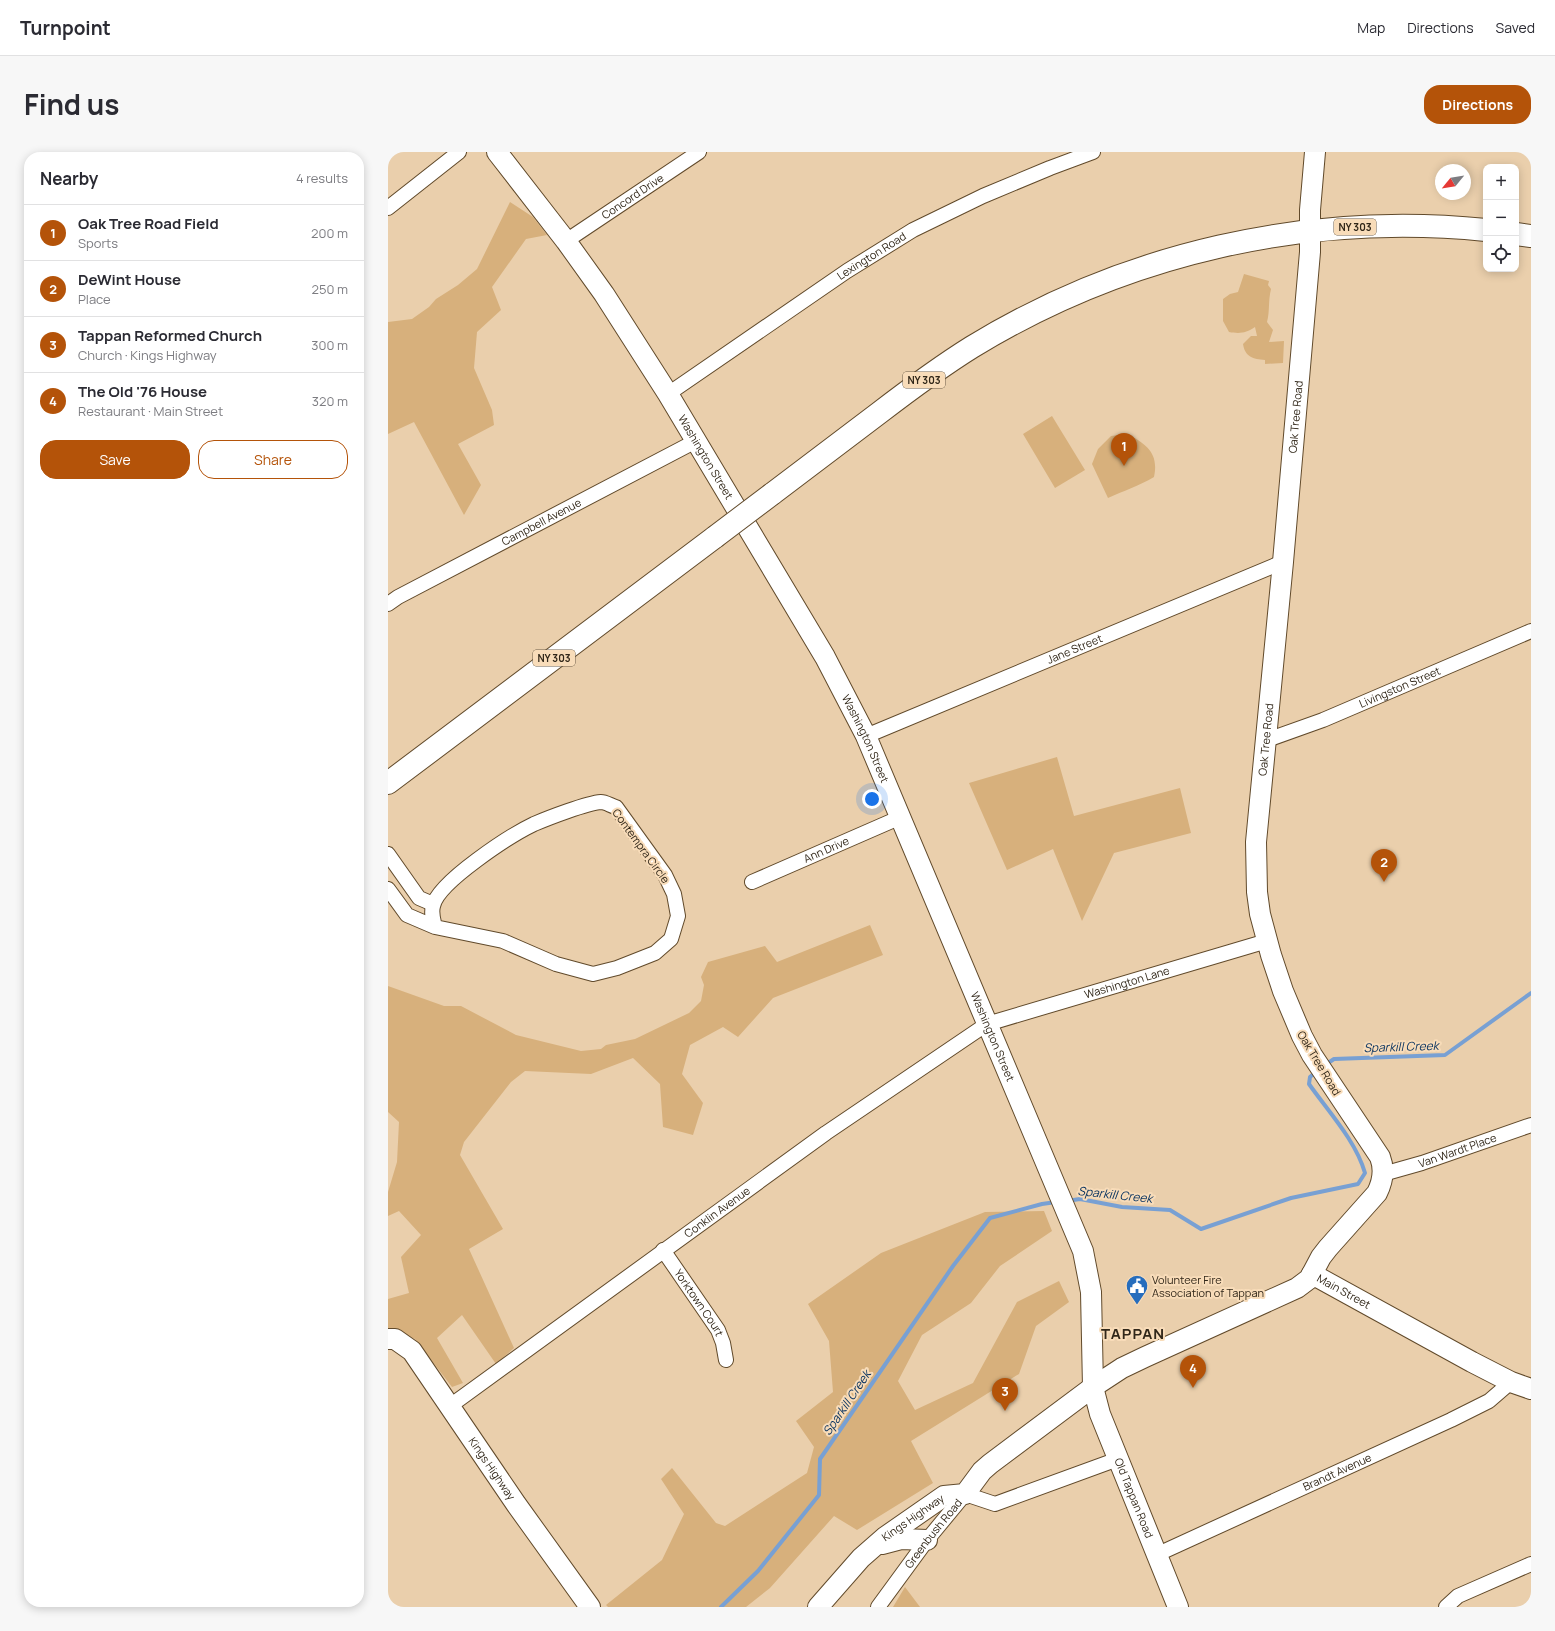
<!DOCTYPE html>
<meta charset="utf-8">
<style>
:root{--surface:#fff;--page:#f7f7f7;--text:#2b2b33;--muted:#7c7c81;--line:#e1e1e2;--accent:#b45309}
body{margin:0;font-family:Manrope,sans-serif;background:var(--page);color:var(--text)}
.controls{position:absolute;right:12px;top:12px;display:grid;overflow:hidden;border-radius:8px;box-shadow:0 2px 10px #0003}
.controls button{width:36px;height:36px;display:grid;place-items:center;padding:0;border:0;border-bottom:1px solid var(--line);background:var(--surface);color:var(--text);font:20px sans-serif}
.compass{position:absolute;left:1047px;top:12px;width:36px;height:36px;border-radius:50%;background:var(--surface);box-shadow:0 2px 10px #0003;rotate:240deg}
.you{position:absolute;left:484px;top:647px;width:14px;height:14px;margin:-10px;border:3px solid #fff;border-radius:50%;background:#1a73e8;box-shadow:0 0 0 6px #1a73e833}
.badge{display:grid;place-items:center;width:26px;height:26px;border-radius:50%;background:var(--accent);color:#fff;font-size:13px;font-weight:700}
.pin{position:absolute;translate:-50% -33px;filter:drop-shadow(0 1px 2px #0008)}
.pin::after{content:'';position:absolute;top:21px;width:14px;height:12px;background:inherit;clip-path:polygon(0 0,100% 0,50% 100%)}
.list{margin:0;padding:0;list-style:none}
h2{display:flex;justify-content:space-between;align-items:center;height:52px;margin:0;padding:0 16px;font-size:17px}
h2 small{font-size:13px;font-weight:400;color:var(--muted)}
.list li{display:grid;grid-template-columns:26px 1fr auto;gap:12px;align-items:center;box-sizing:border-box;height:56px;padding:0 16px;border-top:1px solid var(--line)}
.list b{display:block;font-size:15px;white-space:nowrap}
.list p{margin:0;font-size:13px;white-space:nowrap;color:var(--muted)}
.list em{font-size:13px;font-style:normal;color:var(--muted)}
.actions{display:flex;gap:8px;padding:12px 16px}
.actions a{flex:1;padding:9px 0;border:1px solid var(--accent);border-radius:16px;text-align:center;font-size:14px;color:var(--accent)}
.actions .main{background:var(--accent);color:#fff}
.icon{flex:none;width:22px;height:22px;fill:none;stroke:currentColor;stroke-width:2;stroke-linecap:round;stroke-linejoin:round}
.map{position:relative;flex:none;width:1143px;height:1455px;overflow:hidden;border-radius:16px}
header{display:flex;align-items:center;gap:24px;box-sizing:border-box;height:56px;padding:0 20px;background:var(--surface);border-bottom:1px solid var(--line)}
header strong{font-size:19px}
nav{display:flex;gap:22px;margin-inline-start:auto;font-size:14px}
.intro{display:flex;align-items:center;justify-content:space-between;box-sizing:border-box;height:96px;padding:0 24px}
h1{margin:0;font-size:28px}
.button{padding:10px 18px;border-radius:16px;background:var(--accent);color:#fff;font-size:14px;font-weight:700}
main{display:flex;gap:24px;padding:0 24px}
aside{flex:1;background:var(--surface);border-radius:16px;box-shadow:0 2px 10px #0003}
.map>svg:first-child{display:block}
.green{fill:#d7b07c}
.lines{fill:none;stroke-linecap:round;stroke-linejoin:round}
.stream{stroke:#78a0d3;stroke-width:4}
.street-casing{stroke:#614a2b;stroke-width:16}
.secondary-casing{stroke:#614a2b;stroke-width:22}
.primary-casing{stroke:#614a2b;stroke-width:24}
.street{stroke:#fff;stroke-width:14}
.secondary{stroke:#fff;stroke-width:20}
.primary{stroke:#fff;stroke-width:22}
.primary-bridge-casing{stroke:#614a2b;stroke-width:24;stroke-linecap:butt}
.primary-bridge{stroke:#fff;stroke-width:22}
.labels{text-anchor:middle;stroke-width:4;stroke-linejoin:round;paint-order:stroke}
.shield{fill:#f8dcb9;stroke:#6d5d49;stroke-width:1}
.shield-label{font-size:10px;font-weight:bold;fill:#312719}
.street-label{font-size:11px;fill:#312719;stroke:#f8dcb9}
.poi-label{font-size:11px;fill:#312719;stroke:#f8dcb9;text-anchor:start}
.water-label{font-size:12px;font-style:italic;fill:#06315f;stroke:#f8dcb9}
.district-label{font-size:15px;font-weight:bold;letter-spacing:1px;fill:#312719;stroke:#f8dcb9}
</style>
<header>
<strong>Turnpoint</strong>
<nav><a>Map</a><a>Directions</a><a>Saved</a></nav>
</header>
<div class="intro"><h1>Find us</h1><a class="button">Directions</a></div>
<main>
<aside>
<h2>Nearby<small>4 results</small></h2>
<ul class="list">
<li><span class="badge">1</span><div><b>Oak Tree Road Field</b><p>Sports</p></div><em>200 m</em></li>
<li><span class="badge">2</span><div><b>DeWint House</b><p>Place</p></div><em>250 m</em></li>
<li><span class="badge">3</span><div><b>Tappan Reformed Church</b><p>Church · Kings Highway</p></div><em>300 m</em></li>
<li><span class="badge">4</span><div><b>The Old '76 House</b><p>Restaurant · Main Street</p></div><em>320 m</em></li>
</ul>
<div class="actions"><a class="main">Save</a><a>Share</a></div>
</aside>
<div class="map">
<svg width="1143" height="1455" viewBox="0 0 1143 1455">
<rect width="100%" height="100%" fill="#eacfac"/>
<path class="green" d="M122,50l23,15 14,18 -21,4 -34,48 9,23 -24,22 -3,36 18,42 2,15 -36,19 23,41 -17,30 -50,-93 -26,12v-112l24,-3 17,-12 7,-8 22,-14 19,-16z
M856,122l25,7 -1,4 3,4c-3,12 -1,22 -4,33l6,8 -4,12 15,-1 -1,22 -18,1v-4c-12,-1 -20,-3 -22,-16l8,-8h6l-2,-9c-9,6 -15,7 -26,5l-6,-11v-22l7,-5 8,-2z
M664,264l33,54 -30,18 -32,-54z
M740,282c19,11 31,19 26,43 -15,9 -31,14 -46,21l-16,-34 6,-15 13,-13z
M669,605l17,59 106,-28 11,45 -77,20 -32,68 -29,-72 -46,21 -38,-87z
M482,773l13,30 -110,43 -35,39 -15,-10 -33,18 -8,29 21,29 -10,32 -30,-8 -3,-43 -27,-26 -42,16 -66,-3 -14,11 -47,60 -4,13 43,74 -34,20 45,99 -18,16 -34,-49 -25,23 26,45 -11,4 -37,-48 -22,-9h-5v-31l21,-6 -8,-36 20,-22 -22,-24 -11,5v-24l9,-30 2,-40 -11,-10v-126l56,20h17l55,29 65,16 20,-2 5,-4 29,-6 54,-26 12,-12 3,-16 -3,-8 7,-15 57,-16 12,16z
M656,1059l8,20 -52,35 -29,37 -49,32 -24,46 17,29 58,-27 44,-81 42,-21 10,21 -33,24 -17,48 -108,67 22,42 -76,47 -23,-14 -64,72 -24,19h-138l-2,-2 56,-45 22,-46 -23,-35 11,-11 44,55 9,3 82,-53 7,-26 -18,-26 37,-29 -4,-51 -21,-37 73,-51 104,-41z
M517,1435l15,20h-27z"/>
<g class="lines">
<path class="stream" d="M937,913l9,-6 111,-4 86,-62
M679,1049l13,-2 42,8 48,3 31,19 90,-31 67,-14 7,-11c-9,-32 -37,-62 -56,-89l1,-7 7,-6
M333,1455l37,-36 61,-76 1,-36 133,-193 37,-48 52,-14 14,-2"/>
<g class="street-casing">
<g id="street">
<path d="M0,56l71,-56"/>
<path id="s1" d="M178,89l133,-89"/>
<path id="s2" d="M280,242l179,-123 66,-41 70,-34 67,-28 43,-16"/>
<path id="s3" d="M0,452l10,-7 298,-156"/>
<path id="s4" d="M478,584l417,-174"/>
<path id="s5" d="M879,588l56,-20 208,-89"/>
<path d="M0,702l31,44 14,6"/>
<path id="s6" d="M364,730l149,-65"/>
<path d="M0,737l19,26 28,12 68,14 53,23 37,10 24,-6 38,-15 16,-14 7,-23 -4,-22 -9,-19 -49,-68c-5,-1 -10,-5 -15,-5 -14,1 -53,16 -67,22 -23,11 -96,58 -101,82 -2,7 0,13 2,21"/>
<path id="s7" d="M995,1022l39,-11 109,-38"/>
<path id="s8" d="M275,1098l55,80 5,13 3,17"/>
<path id="s9" d="M62,1254l376,-273 161,-109 280,-83"/>
<path id="s10" d="M770,1402l293,-134 38,-19 22,-19"/>
<path id="s11" d="M490,1455l49,-67 38,-46 30,10 123,-45"/>
<path d="M1058,1455l12,-11 73,-32"/>
</g>
</g>
<g class="secondary-casing">
<g id="secondary">
<path id="s12" d="M109,0l69,89 38,53 64,100 157,263 41,79 217,515 8,41 2,95 7,27 78,193"/>
<path id="s13" d="M924,1122l9,-17 7,-9 49,-55c6,-12 8,-23 3,-36l-68,-102 -10,-19 -19,-45 -12,-36 -11,-41 -3,-22 -1,-50 27,-280 27,-310v-42l5,-58"/>
<path id="s14" d="M0,1187h7l17,12 104,153 74,103"/>
<path d="M494,1392l19,-5 26,1"/>
<path id="s15" d="M430,1455l43,-49 24,-21 59,-41 21,-2 17,-23 8,-7 103,-77 29,-19 23,-11 152,-69 12,-9 3,-5 160,88 39,20 20,7"/>
</g>
</g>
<g class="primary-casing">
<path id="primary" d="M1128,82l15,2
M384,342c36,-27 71,-54 107,-81 30,-23 61,-46 93,-66 154,-94 335,-135 514,-117
M0,631l327,-246"/>
</g>
<use href="#street" class="street"/>
<use href="#secondary" class="secondary"/>
<use href="#primary" class="primary"/>
<g class="primary-bridge-casing">
<path id="primary-bridge" d="M327,385l57,-43"/>
</g>
<use href="#primary-bridge" class="primary-bridge"/>
</g>
<defs>
<g id="civic-pin" transform="scale(1.15)"><path d="M0 17L-7.5 6A9.5 9.5 0 1 1 7.5 6Z" fill="#266dbd" stroke="#f8dcb9"/><path d="M-.6-6.5H3V-4.5H.6V-3L4-1V1h2V6H-6V1h2V-1L-.6-3ZM-1.2 2.5V6h2.4V2.5Z" fill="#fff"/></g>
</defs>
<g fill-rule="evenodd">
<use href="#civic-pin" x="749" y="1134"/>
</g>
<g class="labels">
<g class="shield">
<rect x="946" y="67" width="42" height="16" rx="3"/>
<rect x="515" y="220" width="42" height="16" rx="3"/>
<rect x="145" y="498" width="42" height="16" rx="3"/>
</g>
<g class="shield-label">
<text x="967" y="79">NY 303</text>
<text x="536" y="232">NY 303</text>
<text x="166" y="510">NY 303</text>
</g>
<g class="street-label">
<text dy="4" stroke="none"><textPath href="#s1" startOffset="80">Concord Drive</textPath></text>
<text dy="4" stroke="none"><textPath href="#s2" startOffset="246">Lexington Road</textPath></text>
<text dy="4" stroke="none"><textPath href="#s13" startOffset="914">Oak Tree Road</textPath></text>
<text dy="4" stroke="none"><textPath href="#s12" startOffset="370">Washington Street</textPath></text>
<text dy="4" stroke="none"><textPath href="#s3" startOffset="174">Campbell Avenue</textPath></text>
<text dy="4" stroke="none"><textPath href="#s4" startOffset="226">Jane Street</textPath></text>
<text dy="4" stroke="none"><textPath href="#s5" startOffset="143">Livingston Street</textPath></text>
<text dy="4" stroke="none"><textPath href="#s12" startOffset="694">Washington Street</textPath></text>
<text dy="4" stroke="none"><textPath href="#s13" startOffset="590">Oak Tree Road</textPath></text>
<text transform="translate(253 694) rotate(54)" y="4">Contempra Circle</text>
<text dy="4" stroke="none"><textPath href="#s6" startOffset="81">Ann Drive</textPath></text>
<text dy="4" stroke="none"><textPath href="#s9" startOffset="805">Washington Lane</textPath></text>
<text dy="4" stroke="none"><textPath href="#s12" startOffset="1018">Washington Street</textPath></text>
<text transform="translate(931 911) rotate(59)" y="4">Oak Tree Road</text>
<text dy="4" stroke="none"><textPath href="#s7" startOffset="78">Van Wardt Place</textPath></text>
<text dy="4" stroke="none"><textPath href="#s9" startOffset="330">Conklin Avenue</textPath></text>
<text dy="4" stroke="none"><textPath href="#s15" startOffset="642">Main Street</textPath></text>
<text dy="4" stroke="none"><textPath href="#s8" startOffset="64">Yorktown Court</textPath></text>
<text dy="4" stroke="none"><textPath href="#s14" startOffset="170">Kings Highway</textPath></text>
<text dy="4" stroke="none"><textPath href="#s10" startOffset="197">Brandt Avenue</textPath></text>
<text dy="4" stroke="none"><textPath href="#s12" startOffset="1506">Old Tappan Road</textPath></text>
<text dy="4" stroke="none"><textPath href="#s15" startOffset="131">Kings Highway</textPath></text>
<text dy="4" stroke="none"><textPath href="#s11" startOffset="92">Greenbush Road</textPath></text>
</g>
<g class="poi-label">
<text x="764" y="1132">Volunteer Fire<tspan x="764" dy="13">Association of Tappan</tspan></text>
</g>
<g class="water-label">
<text transform="translate(1013 895) rotate(-2)" y="4">Sparkill Creek</text>
<text transform="translate(727 1043) rotate(6)" y="4">Sparkill Creek</text>
<text transform="translate(459 1251) rotate(-56)" y="4">Sparkill Creek</text>
</g>
<g class="district-label">
<text x="745" y="1187">TAPPAN</text>
</g>
</g>
</svg>
<div class="controls">
<button>+</button>
<button>−</button>
<button><svg class="icon" aria-label="locate" viewBox="0 0 24 24"><circle cx="12" cy="12" r="6"/><path d="M12 2v4M12 18v4M2 12h4M18 12h4"/></svg></button>
</div>
<svg class="compass" viewBox="-18 -18 36 36"><path d="M0-13l5 13h-10z" fill="#e53935"/><path d="M0 13l5-13h-10z" fill="#7c7c81"/></svg>
<div class="you"></div>
<div class="pin badge" style="left:736px;top:314px">1</div>
<div class="pin badge" style="left:996px;top:730px">2</div>
<div class="pin badge" style="left:617px;top:1259px">3</div>
<div class="pin badge" style="left:805px;top:1236px">4</div>
</div>
</main>
